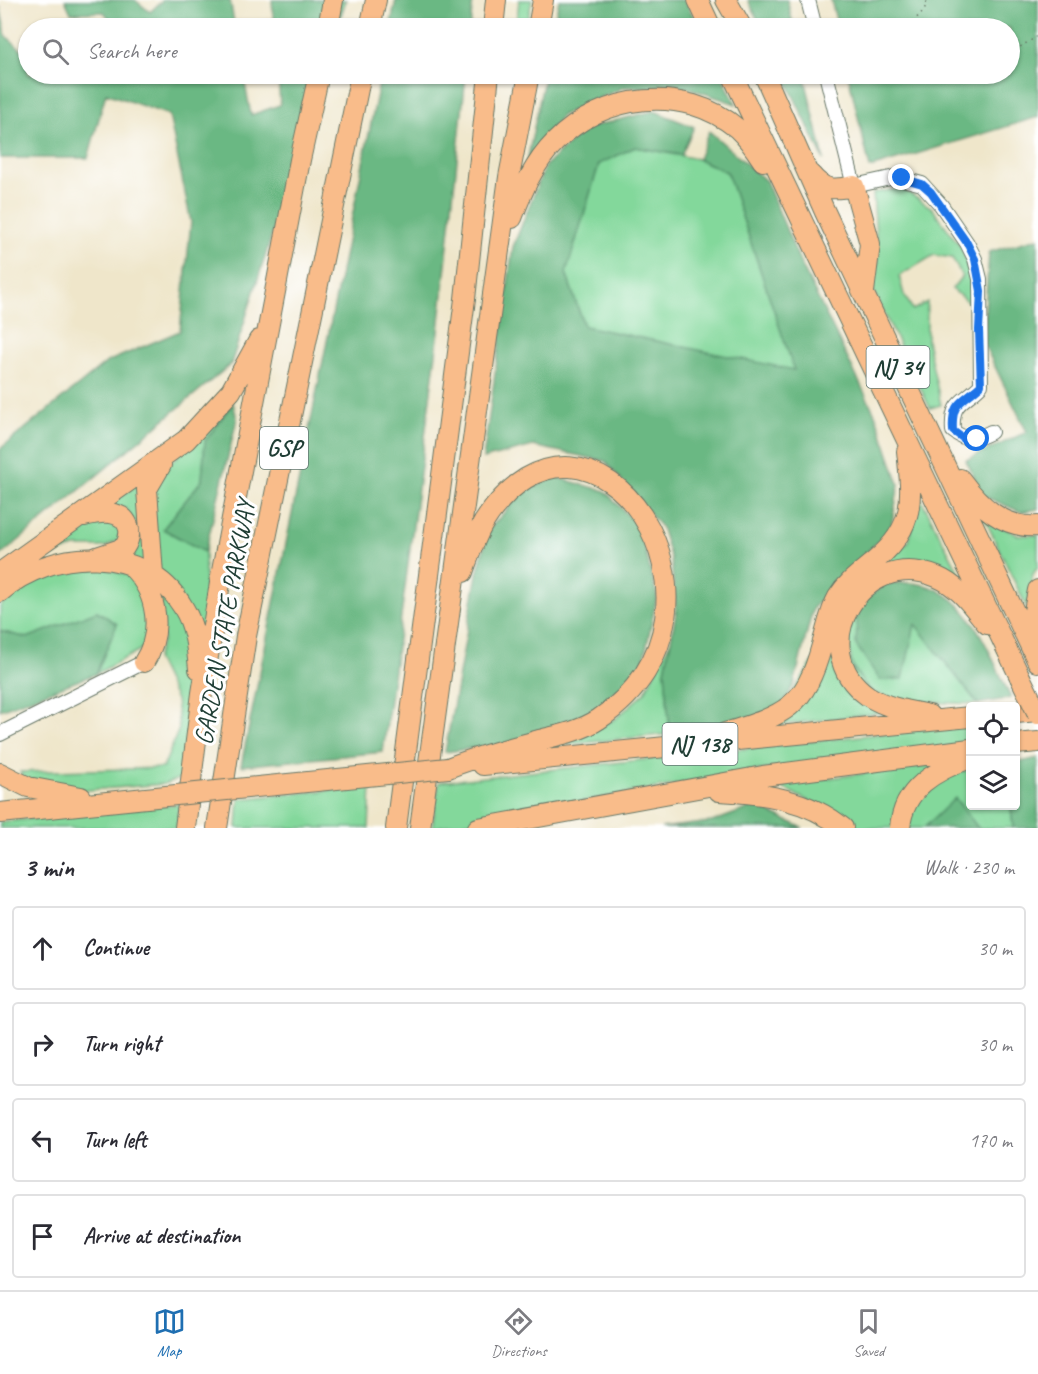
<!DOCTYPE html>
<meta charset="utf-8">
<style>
:root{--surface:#fff;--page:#f2f2f3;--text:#2b2b33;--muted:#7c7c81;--line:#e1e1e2;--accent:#1f6fb2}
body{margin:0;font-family:Caveat,sans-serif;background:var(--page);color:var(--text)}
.controls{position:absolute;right:18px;bottom:18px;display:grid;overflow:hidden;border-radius:6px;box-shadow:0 2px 4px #0004}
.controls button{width:54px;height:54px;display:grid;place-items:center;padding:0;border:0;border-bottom:2px solid var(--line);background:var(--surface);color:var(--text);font:30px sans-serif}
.stop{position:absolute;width:18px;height:18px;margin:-14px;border:4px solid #1a73e8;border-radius:50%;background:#fff}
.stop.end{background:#1a73e8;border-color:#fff;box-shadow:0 2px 6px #0008}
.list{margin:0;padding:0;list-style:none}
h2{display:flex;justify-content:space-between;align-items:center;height:78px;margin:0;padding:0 24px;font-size:26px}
h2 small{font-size:20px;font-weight:400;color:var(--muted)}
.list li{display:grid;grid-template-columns:39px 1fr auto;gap:18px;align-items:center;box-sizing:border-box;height:84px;margin:0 12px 12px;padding:0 12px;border:2px solid var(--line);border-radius:6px}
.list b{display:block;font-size:22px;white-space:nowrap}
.list em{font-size:20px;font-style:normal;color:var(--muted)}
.icon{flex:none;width:33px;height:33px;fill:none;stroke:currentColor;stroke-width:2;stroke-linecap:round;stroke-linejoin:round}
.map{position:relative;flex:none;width:1038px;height:828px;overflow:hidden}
.search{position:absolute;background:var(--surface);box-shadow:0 2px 4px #0004;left:18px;right:18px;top:18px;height:66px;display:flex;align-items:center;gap:15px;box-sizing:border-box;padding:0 21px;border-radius:33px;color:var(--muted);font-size:22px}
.sheet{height:462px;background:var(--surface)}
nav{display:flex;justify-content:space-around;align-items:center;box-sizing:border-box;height:84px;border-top:2px solid var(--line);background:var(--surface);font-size:16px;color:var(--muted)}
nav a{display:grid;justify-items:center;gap:3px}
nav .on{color:var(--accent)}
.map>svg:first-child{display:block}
.green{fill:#83d89b;stroke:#518a68;stroke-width:1.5}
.forest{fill:#6ab883;stroke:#447a5c;stroke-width:1.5}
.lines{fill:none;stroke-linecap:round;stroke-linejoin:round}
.minor-casing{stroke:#687868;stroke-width:16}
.highway-casing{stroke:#687868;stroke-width:22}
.path{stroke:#687868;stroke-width:1.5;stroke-dasharray:1.5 4.5;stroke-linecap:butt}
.minor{stroke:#fff;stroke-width:14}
.highway{stroke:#f9bc8a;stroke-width:20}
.highway-bridge-casing{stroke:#687868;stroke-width:22;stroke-linecap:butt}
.highway-bridge{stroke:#f9bc8a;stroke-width:20}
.route{stroke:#1a73e8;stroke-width:8}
.labels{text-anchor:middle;stroke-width:6;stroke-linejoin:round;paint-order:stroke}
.shield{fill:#fff;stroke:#627771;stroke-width:1.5}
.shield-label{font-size:24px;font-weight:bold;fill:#1f3d34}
.street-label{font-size:26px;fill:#1f3d34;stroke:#fff}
</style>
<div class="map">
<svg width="1038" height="828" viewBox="0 0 1038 828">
<rect width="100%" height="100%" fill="#fff"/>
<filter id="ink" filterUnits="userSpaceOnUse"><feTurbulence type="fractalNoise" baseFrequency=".0167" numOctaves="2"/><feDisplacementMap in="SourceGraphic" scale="12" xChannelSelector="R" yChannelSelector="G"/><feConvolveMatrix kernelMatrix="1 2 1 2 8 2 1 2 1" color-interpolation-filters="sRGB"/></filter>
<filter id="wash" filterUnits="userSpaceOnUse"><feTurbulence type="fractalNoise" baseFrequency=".008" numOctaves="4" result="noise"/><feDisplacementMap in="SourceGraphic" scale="24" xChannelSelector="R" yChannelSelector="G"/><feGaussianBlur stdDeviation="1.35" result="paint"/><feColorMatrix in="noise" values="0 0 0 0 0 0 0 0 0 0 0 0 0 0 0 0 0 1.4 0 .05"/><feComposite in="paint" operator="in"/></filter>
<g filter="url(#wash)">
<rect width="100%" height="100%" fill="#efe6ca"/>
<path class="green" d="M519,0h13l-6,28h-10z
M635,147l63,12 29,13 68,199 -211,-45 -18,-53 33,-109z
M901,188l31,20 29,39 11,30 -2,27 -18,-15 10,-13 -10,-18 -18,-3 -35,21 5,19 9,15 14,-8v39l14,64 -11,3 -60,-124 8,-22 -5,-69z
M233,403l-28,38 -3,39 -39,49 42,23v95l-48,-75 -5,-79 7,-19z
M142,481l6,86 -21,-10 9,-7 3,-22 -13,-19 -21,-2z
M920,497l44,85 -28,-13 -62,2 35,-30z
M983,515l34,20h21v32l-5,7 -6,34z
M106,520l12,6 5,12 -18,9h-30l-45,16c23,-19 45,-39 76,-43z
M104,568l28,8 13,14 4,55 -53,29 21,-50 -20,-13 -70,27 -27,-7v-25l17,-16 43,-20z
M160,593c7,10 16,20 21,30 23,47 7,106 1,155l-18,6 -88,7 -52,-12 -4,-7 143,-4 16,-39 -3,-29 -20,-41 7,-20z
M858,605l57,18 63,81 -80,-3 -26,-9 -19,-22 -6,-33z
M832,633l50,80 -112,13z
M671,640l-6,31 5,63 -108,11 53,-26 30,-27z
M970,724v20l-224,28 -314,56 7,-46z
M942,763l-48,65h-43l-17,-14 -57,-29z
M970,770v36h41l2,22h-35l-23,-29 -31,29h-16c2,-30 34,-54 62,-58z
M371,786l-2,42h-132l2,-29z
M179,804l-2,24h-177v-6z"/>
<path class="forest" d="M65,0h70l15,12 13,-12h67l5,28h-118l-13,-16 -33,1z
M272,0h74l-9,28h-63z
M396,0h77l-3,28h-80z
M559,0h126l14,28h-146z
M748,0h39l7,28h-32z
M831,0h207v117l-168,51 -22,-94h162v-46h-172z
M0,6l6,30 22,19v19h215l8,41 29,-10 -2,-31h45l-92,290 -231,192v-107l107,-87 73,-31 11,-109 -22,-107 -63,-22 -18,65h-88z
M381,74h85l-27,257 -56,421 -142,14z
M545,74h176l15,30 -47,-16 -65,-1 -62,28 -35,47z
M783,74h21l20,86z
M654,111l40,16 -13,28 -46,-8 -36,17 -33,109 18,53 210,44 -67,-198 -29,-13 11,-28 57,50 34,81 76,154 23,68 -8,44 -78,80 -19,76 -16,29 -108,21 -5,-63 11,-58 -5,-54 -10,-32 -56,-66 -72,-15 -50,13 30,-212 32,-81 41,-38z
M1038,238v271l-17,3 -38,-16 -17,-36 61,-28 -44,-90 6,-90z
M233,403l4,16 -32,133 -42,-23 39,-49 3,-39z
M555,477l50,14 34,36 18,69 -15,73 -61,52 -60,21 -76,10 32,-178 12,-45 33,-36z
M887,583c10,0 22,-1 32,1 53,9 71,73 92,114l-33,6 -63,-80 -12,55 -23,1 -24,-35 2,-40z
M97,611l20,13 -21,50 -96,36v-79l27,7z
M1038,758v70h-25l-2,-22h5v-43z
M955,798l23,30h-54z
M755,806l48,22h-142l51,-6z"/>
</g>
<g filter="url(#ink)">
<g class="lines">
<g class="minor-casing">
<path id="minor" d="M808,0l7,28
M826,74l28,112 41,-9 27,7 19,21 26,38 8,16 5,20 1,106c-19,19 -30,16 -28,46 14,11 23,9 38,1
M0,734l144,-72"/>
</g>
<g class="highway-casing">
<path id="highway" d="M698,0l13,28
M726,0l16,28
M328,28l5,-28
M370,28l6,-28
M493,28l3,-28
M538,28l5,-28
M732,74l288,603
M764,74l61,138 213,450
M811,175c13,16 23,15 43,11l16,58 -6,48
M512,218c10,-27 22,-55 43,-76 47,-48 129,-59 183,-13 10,9 18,21 25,32
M960,479c19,26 43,50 78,47
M84,516c16,-4 40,-8 45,13 1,7 -1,13 -5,19l-27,9
M133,568c25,26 30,65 11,94
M0,573l186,-133 45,-49 28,-51
M153,575l-6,-86 14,-24
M0,592c51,-45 145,-49 183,15 12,19 14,40 16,62
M1036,649l-2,-38 4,-21
M1016,713l22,-2
M929,715c-21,-4 -42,-7 -61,-19 -66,-46 -7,-151 69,-119 22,9 36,30 50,47
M725,733c60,-18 80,-25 97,-88 5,-16 8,-34 16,-48 10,-16 25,-26 39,-38 39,-33 35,-62 30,-108
M1016,744l22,-2
M483,765l487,-48
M448,768c29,-12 60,-19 91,-28 21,-5 42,-9 60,-21 164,-111 -9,-363 -115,-197 -9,15 -15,33 -21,50
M0,773l28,14 53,10
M719,791c43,2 89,8 124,37
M0,813l146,-15
M185,828l17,-135 20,-122 78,-411 19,-86
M217,828l29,-192 115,-562
M396,828l69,-529 24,-225
M420,828l89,-651 20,-103
M478,828l285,-52 207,-27
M900,828c3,-40 36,-58 70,-70"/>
</g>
<path class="path" d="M911,28c3,-12 15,-14 16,-28
M1010,53l28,-17
M912,74l3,2 8,-2"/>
<use href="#minor" class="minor"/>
<use href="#highway" class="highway"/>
<g class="highway-bridge-casing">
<path id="highway-bridge" d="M1020,677l18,37
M146,798l302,-30"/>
</g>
<use href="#highway-bridge" class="highway-bridge"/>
</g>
</g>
<g class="lines" filter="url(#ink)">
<path class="route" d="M902,178l20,6 9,8 36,51 8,16 6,32 -2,39 2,55c-19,18 -30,16 -28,46l11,8h13"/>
</g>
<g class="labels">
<g class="shield">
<rect x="866.5" y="346" width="63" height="42" rx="4.5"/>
<rect x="260" y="427" width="48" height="42" rx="4.5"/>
<rect x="662.5" y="723" width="75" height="42" rx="4.5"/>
</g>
<g class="shield-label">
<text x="898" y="375">NJ 34</text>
<text x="284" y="456">GSP</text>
<text x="700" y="752">NJ 138</text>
</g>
<g class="street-label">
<text transform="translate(224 622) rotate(-80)" y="9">GARDEN STATE PARKWAY</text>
</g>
</g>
</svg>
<div class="controls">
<button><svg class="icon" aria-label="locate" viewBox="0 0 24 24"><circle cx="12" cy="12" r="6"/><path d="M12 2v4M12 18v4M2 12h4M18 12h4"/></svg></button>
<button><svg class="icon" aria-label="layers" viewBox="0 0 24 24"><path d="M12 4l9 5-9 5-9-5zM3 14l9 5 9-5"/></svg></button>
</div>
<div class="stop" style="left:977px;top:439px"></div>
<div class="stop end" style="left:902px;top:178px"></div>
<div class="search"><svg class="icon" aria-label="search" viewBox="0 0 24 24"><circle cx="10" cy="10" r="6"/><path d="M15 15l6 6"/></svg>Search here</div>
</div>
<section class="sheet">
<h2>3 min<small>Walk · 230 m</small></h2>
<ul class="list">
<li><svg class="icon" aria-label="ahead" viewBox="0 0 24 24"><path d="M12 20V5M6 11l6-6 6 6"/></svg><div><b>Continue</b></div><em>30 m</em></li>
<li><svg class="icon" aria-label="right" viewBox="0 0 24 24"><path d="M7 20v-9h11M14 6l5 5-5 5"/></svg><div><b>Turn right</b></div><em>30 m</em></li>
<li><svg class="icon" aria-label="left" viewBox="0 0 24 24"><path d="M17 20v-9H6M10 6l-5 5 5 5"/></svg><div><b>Turn left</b></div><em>170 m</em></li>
<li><svg class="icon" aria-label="arrive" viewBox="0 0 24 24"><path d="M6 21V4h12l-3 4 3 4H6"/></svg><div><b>Arrive at destination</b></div></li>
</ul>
</section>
<nav>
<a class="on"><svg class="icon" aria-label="map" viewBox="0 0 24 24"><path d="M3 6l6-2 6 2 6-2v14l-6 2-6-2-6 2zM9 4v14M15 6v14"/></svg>Map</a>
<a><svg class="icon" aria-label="directions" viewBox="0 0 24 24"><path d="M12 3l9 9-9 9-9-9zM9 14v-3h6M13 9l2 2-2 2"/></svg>Directions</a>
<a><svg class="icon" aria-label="saved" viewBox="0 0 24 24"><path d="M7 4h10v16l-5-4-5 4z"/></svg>Saved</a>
</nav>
